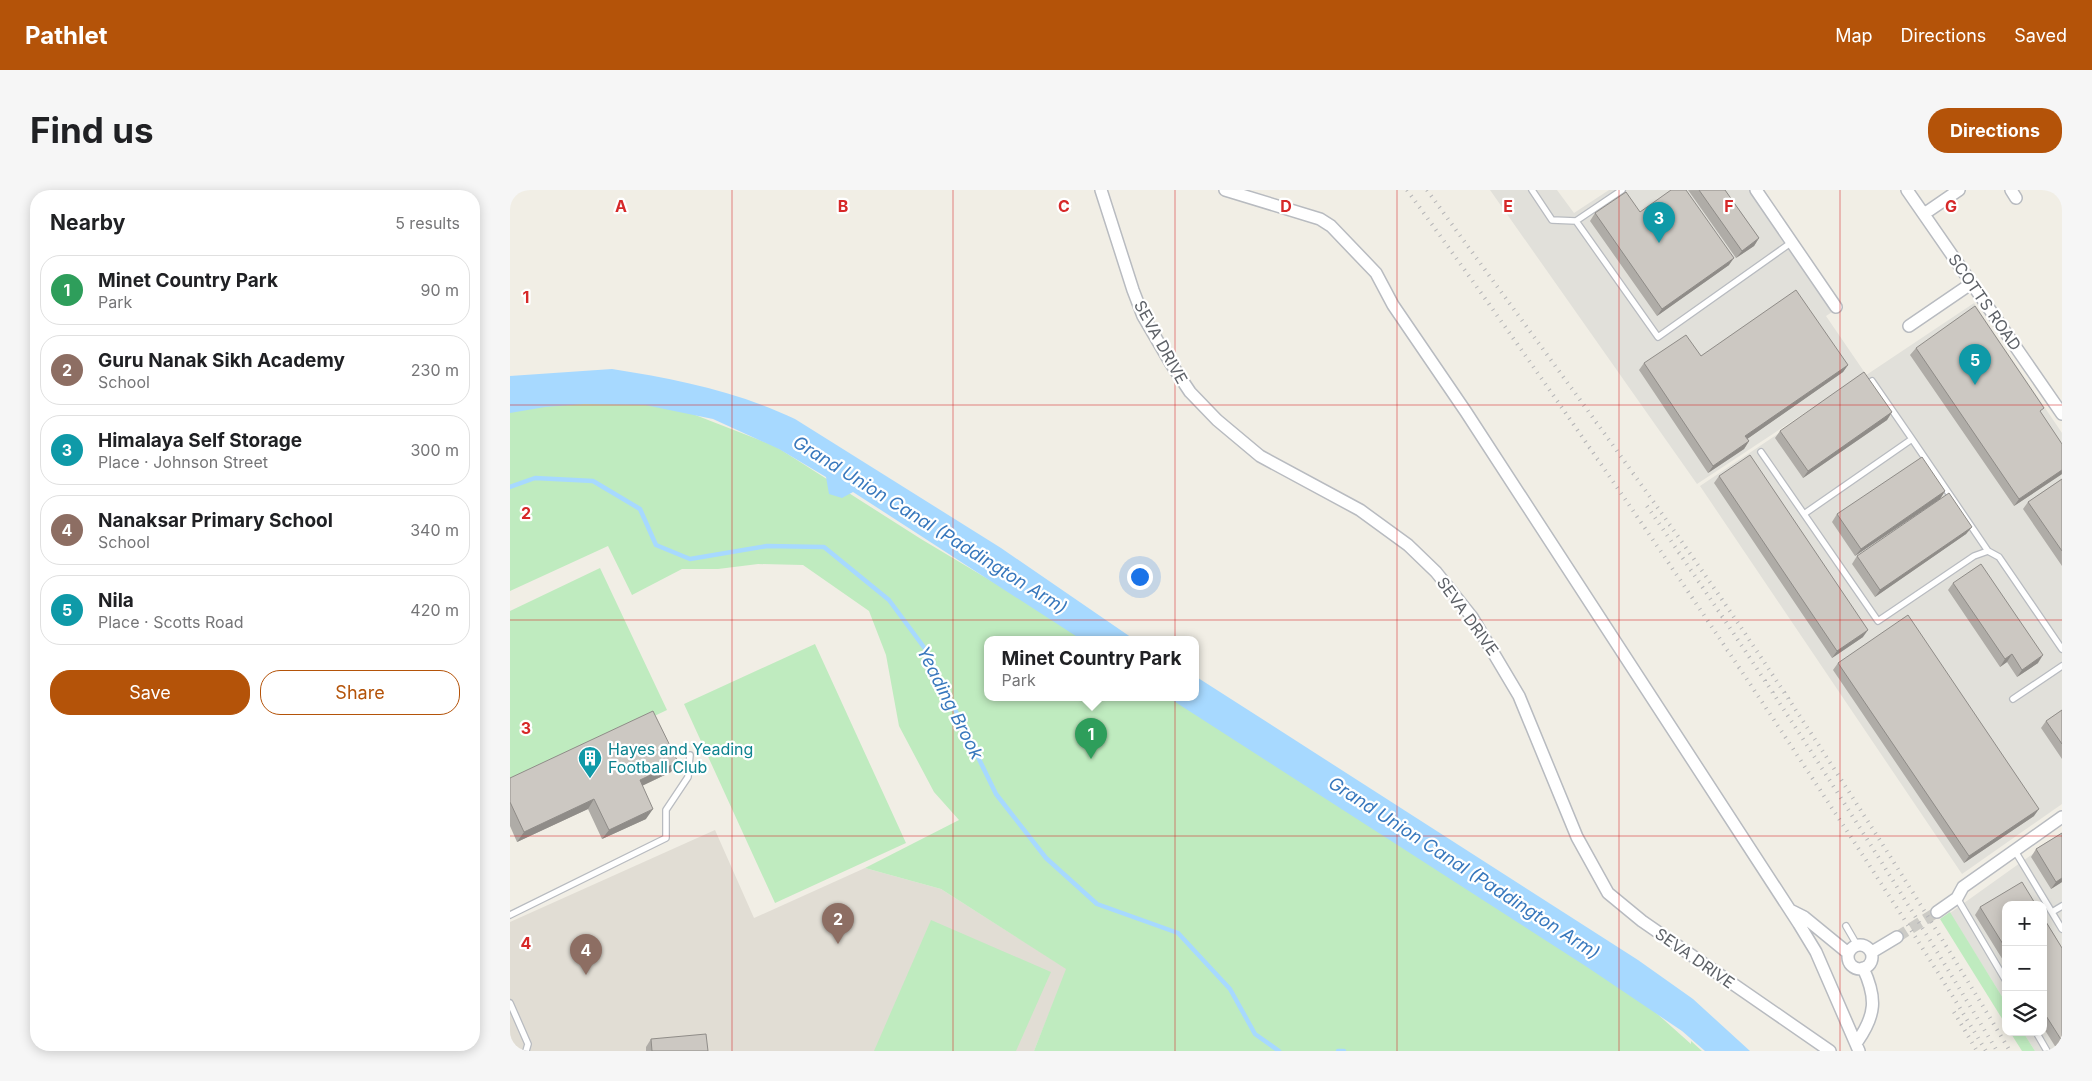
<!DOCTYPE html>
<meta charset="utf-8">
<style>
:root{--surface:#fff;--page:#f6f6f6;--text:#202124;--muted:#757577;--line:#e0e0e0;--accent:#b45309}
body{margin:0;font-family:Inter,sans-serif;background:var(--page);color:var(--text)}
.controls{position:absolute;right:15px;bottom:15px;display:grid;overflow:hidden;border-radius:10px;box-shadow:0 2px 12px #0003}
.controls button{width:45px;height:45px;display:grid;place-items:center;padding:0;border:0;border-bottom:1px solid var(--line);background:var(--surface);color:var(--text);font:25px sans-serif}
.you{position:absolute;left:629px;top:386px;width:18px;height:18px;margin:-12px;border:4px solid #fff;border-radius:50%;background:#1a73e8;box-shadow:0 0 0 8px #1a73e833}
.badge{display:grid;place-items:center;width:32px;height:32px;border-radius:50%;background:var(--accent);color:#fff;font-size:16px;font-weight:700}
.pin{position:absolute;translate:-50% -41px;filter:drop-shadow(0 1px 2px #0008)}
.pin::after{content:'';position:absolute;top:26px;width:18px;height:15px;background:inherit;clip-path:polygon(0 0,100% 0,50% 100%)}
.popup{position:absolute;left:474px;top:446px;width:215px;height:65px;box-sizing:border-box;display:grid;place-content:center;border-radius:10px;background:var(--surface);filter:drop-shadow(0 1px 4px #0005);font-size:16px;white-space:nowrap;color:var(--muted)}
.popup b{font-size:19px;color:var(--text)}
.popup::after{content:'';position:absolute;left:50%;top:100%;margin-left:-10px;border:10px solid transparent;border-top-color:var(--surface)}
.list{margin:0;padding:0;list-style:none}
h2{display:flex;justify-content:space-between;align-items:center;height:65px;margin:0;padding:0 20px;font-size:21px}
h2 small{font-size:16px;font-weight:400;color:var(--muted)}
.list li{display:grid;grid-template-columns:32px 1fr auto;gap:15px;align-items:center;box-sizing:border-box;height:70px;margin:0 10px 10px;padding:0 10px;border:1px solid var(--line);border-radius:20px}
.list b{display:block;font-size:19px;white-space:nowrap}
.list p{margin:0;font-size:16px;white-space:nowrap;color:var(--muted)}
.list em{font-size:16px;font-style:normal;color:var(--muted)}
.actions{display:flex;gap:10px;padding:15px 20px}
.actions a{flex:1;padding:11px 0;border:1px solid var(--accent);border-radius:20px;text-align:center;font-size:18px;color:var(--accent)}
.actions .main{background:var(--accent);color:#fff}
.icon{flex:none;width:28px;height:28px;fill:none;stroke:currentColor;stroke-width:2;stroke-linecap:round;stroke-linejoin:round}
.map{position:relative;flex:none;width:1552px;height:861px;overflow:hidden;border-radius:20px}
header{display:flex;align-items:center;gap:30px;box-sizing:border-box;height:70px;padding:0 25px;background:var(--accent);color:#fff}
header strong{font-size:24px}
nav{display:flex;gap:28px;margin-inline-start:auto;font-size:18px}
.intro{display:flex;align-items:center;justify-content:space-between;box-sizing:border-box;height:120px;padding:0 30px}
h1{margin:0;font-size:35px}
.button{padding:12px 22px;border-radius:20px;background:var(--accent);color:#fff;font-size:18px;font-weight:700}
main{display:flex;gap:30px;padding:0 30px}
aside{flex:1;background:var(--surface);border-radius:20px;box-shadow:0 2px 12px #0003}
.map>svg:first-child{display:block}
.industrial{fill:#e1e0da}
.education{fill:#e1ddd4}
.green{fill:#bfebbf}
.water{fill:#a7d9ff}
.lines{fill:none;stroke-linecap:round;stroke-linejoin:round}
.stream{stroke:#a7d9ff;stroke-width:4.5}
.minor-tunnel{stroke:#cccbc6;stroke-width:11;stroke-dasharray:11 5.5;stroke-linecap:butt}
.service-casing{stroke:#b8bbc0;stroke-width:8}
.minor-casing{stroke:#b8bbc0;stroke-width:14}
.service{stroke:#fff;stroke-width:5.5}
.minor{stroke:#fff;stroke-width:11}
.rail{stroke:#b5b5b7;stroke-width:4;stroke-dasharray:1 6;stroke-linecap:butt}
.wall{fill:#afaca7}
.shaded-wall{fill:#8f8c88}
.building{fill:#ccc8c2;stroke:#8f8c88}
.grid{fill:none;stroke:#d62828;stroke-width:1;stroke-opacity:0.55}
.labels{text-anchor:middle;stroke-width:4.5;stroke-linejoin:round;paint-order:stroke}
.street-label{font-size:16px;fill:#5d6167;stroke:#fff}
.culture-label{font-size:16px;fill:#0d838f;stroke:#fff;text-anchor:start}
.water-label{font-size:18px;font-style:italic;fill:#3878bd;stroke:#fff}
.grid-label{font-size:16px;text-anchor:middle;font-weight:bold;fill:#d62828;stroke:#fff;stroke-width:4.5;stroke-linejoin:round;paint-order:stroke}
</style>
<header>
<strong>Pathlet</strong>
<nav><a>Map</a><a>Directions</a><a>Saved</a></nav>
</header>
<div class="intro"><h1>Find us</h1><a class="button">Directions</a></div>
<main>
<aside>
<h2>Nearby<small>5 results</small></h2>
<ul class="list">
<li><span class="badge" style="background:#2e9e5b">1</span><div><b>Minet Country Park</b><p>Park</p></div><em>90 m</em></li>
<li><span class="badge" style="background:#8d6e63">2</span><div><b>Guru Nanak Sikh Academy</b><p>School</p></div><em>230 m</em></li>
<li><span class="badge" style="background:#0f9aa8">3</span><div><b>Himalaya Self Storage</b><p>Place · Johnson Street</p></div><em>300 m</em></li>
<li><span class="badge" style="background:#8d6e63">4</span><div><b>Nanaksar Primary School</b><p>School</p></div><em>340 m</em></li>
<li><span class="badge" style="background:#0f9aa8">5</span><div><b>Nila</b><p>Place · Scotts Road</p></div><em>420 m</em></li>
</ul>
<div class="actions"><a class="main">Save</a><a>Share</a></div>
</aside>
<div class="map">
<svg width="1552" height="861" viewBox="0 0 1552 861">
<rect width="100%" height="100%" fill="#f1eee5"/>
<path class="industrial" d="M980,0h67l17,23 35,-23h142l84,120 -9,6 39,57 -168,111z
M1464,113l88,130v371l-100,70 -262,-388z
M1552,643v218h-27l-12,-19h20v-127h-37v98l-56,-90z"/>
<path class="education" d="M205,640l39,88 111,-50 76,21 126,80 -33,82h-524v-129z"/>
<path class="green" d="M21,212l136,2 108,42 146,93 169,101h-103v58h193l465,305 46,41v-3l11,10h-668l32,-82 -125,-80 -76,-21 94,-48 -25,-28 -35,-66 -13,-71 -17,-44 -66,-46 -45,-1 -40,5h-36l-50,26 -24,-49 -98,45v-185z
M90,378l67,142 -157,74v-173z
M305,454l91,199 -131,60 -91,-199z
M1440,722l56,91v22l-66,-106z
M421,730l120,52 -35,79h-142z
M1500,842h13l12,19h-13z"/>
<path class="water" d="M102,179c64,10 124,22 183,50l206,129 134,92h-53l-229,-148 -11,6 -13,-4 -3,-17 -47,-28 -66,-30 -68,-14 -61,-1 -39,3 -35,6v-37z
M685,486l443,284 55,39 57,52h-45l-23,-20 -95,-64 -418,-269h26z"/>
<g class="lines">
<path class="stream" d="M0,297l25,-9 58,3 47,28 16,36 34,14 77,-13 57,1 65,53 37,50 70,144 50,64 51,46 81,29 52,56 25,45 24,17
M828,861h6"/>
<path class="minor-tunnel" d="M1387,747l40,-25"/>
<g class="service-casing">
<path id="service" d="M1022,0l20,30 24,1 46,-31
M1066,31l82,116 134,-95
M1402,249l76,112
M1251,262l117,169 96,-65 14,-5 11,6 63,92
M1294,324l108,-75 -40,-58
M1503,509l49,-33
M1505,661l47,78
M1447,708l49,83
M1542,722l10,-6
M0,725l156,-77v-28l22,-33 2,-22
M1336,736l11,19
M0,813l18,41 -2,7
M1526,842l11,19"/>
</g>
<g class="minor-casing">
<path id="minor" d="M591,0l32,100 10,26 27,46 20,30 27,28 43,36 100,54 48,35 28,27 36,45 47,79 58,141 31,56 34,28 188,130
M715,0l95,29 11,7 45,47 17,32 73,107 333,512 17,28 43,99
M1246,0l80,117
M1397,0l155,224
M1501,0l5,8
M1414,24l35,-24
M1399,136l63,-43
M1280,720l14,7 44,36
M1427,722l20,-14 6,-11 99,-70
M1338 767a12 12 0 1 1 24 0a12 12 0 1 1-24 0Z
M1362,762l25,-15
M1347,852c19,-27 20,-44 6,-74"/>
</g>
<use href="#service" class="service"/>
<use href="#minor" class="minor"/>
<path class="rail" d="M897,0c128,176 251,355 371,536 71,108 142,215 208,325
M917,0c104,144 211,286 311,433 94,140 185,283 272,428
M1137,316c123,178 239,359 350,545
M1444,822l23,39"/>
</g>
<path class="wall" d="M1178,0h37l34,48 -5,8 -18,12z
M1130,22l89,53 -72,51 -67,-95 5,-8z
M1406,158l146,96v30l-48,32 -104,-151z
M1191,166l147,9 -5,7 -96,67 2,2 -5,8 -36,24 -69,-103 5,-7z
M1382,222l-5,8 -84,58 -28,-40 5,-7z
M1209,286l144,161 -31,21 -118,-175z
M1552,289v87l-39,-57 5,-7z
M1435,301l-5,8 -85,57 -23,-34 5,-8z
M1462,337l-6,7 -91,63 -23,-33 5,-8z
M1443,393l85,80 -21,14 -10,-15 -7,5 -52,-77z
M1328,473l196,153 -70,47 -131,-193z
M1552,520v49l-21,-31 5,-7z
M161,582l-29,14 4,33 -44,20 -14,-30 -71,33 -7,-16v-48z
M1552,643v49l-11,7 -20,-32 5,-8z
M1496,715v60l-31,-50 5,-8z
M1533,727l19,31v103h-4l-15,-24z
M141,849l57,12h-62v-4z"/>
<path class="shaded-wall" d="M1249,48l-5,8 -18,12 6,-7z
M1224,68l-5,7 -72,51 5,-7z
M1338,175l-5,7 -103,72 5,-8z
M1382,222l-5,8 -84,58 5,-7z
M1239,251l-5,8 -36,24 5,-7z
M1552,280v4l-48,32 5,-7z
M1435,301l-5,8 -85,57 6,-7z
M1462,337l-6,7 -91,63 5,-7z
M1358,440l-5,7 -31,21 5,-7z
M1502,464l-5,8 -7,5 5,-8z
M1533,465l-5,8 -21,14 5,-7z
M168,572l-7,10 -38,18 7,-10z
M84,609l-6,10 -71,33 7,-10z
M143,619l-7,10 -44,20 7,-9z
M1529,619l-5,7 -70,47 5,-7z
M1552,688v4l-11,7 5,-7z"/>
<path class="building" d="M1161,0h15l48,68 -72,51 -67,-96 31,-21 14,20z
M1189,0h26l34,48 -17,13z
M1286,100l52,75 -103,71 4,5 -36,25 -69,-103 42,-28 15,21z
M1465,116l69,102 -4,3 22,33v26l-43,29 -103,-151z
M1354,182l28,40 -84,59 -28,-40z
M1240,265l118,175 -31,21 -118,-175z
M1412,267l23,34 -84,58 -24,-35z
M1552,289v72l-34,-49z
M1439,303l23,34 -92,63 -23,-34z
M1471,374l62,91 -21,15 -10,-16 -7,5 -52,-76z
M1398,425l131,194 -70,47 -131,-193z
M1552,520v34l-16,-23z
M143,521l25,51 -38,18 13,29 -44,21 -15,-31 -70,33 -14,-30v-24z
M1552,643v45l-6,4 -20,-33z
M1512,692l14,23h-30v44l-26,-42z
M1533,727l19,31v93l-19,-30z
M196,844l2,17h-56l-1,-12z"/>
<path class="grid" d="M222,0v861M443,0v861M665,0v861M887,0v861M1109,0v861M1330,0v861M0,215h1552M0,430h1552M0,646h1552"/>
<defs>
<g id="building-pin" transform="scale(1.25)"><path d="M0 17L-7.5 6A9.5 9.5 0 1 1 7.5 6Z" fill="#0f9aa8" stroke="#fff"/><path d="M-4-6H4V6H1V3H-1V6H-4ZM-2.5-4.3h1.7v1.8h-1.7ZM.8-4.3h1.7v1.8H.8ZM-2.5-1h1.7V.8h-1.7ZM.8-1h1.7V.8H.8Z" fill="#fff"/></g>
</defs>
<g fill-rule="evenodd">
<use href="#building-pin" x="80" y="568"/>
</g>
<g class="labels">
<g class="street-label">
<text transform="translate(1475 112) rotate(55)" y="6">SCOTTS ROAD</text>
<text transform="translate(651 152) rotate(61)" y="6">SEVA DRIVE</text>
<text transform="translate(958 426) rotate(54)" y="6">SEVA DRIVE</text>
<text transform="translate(1185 768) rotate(35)" y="6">SEVA DRIVE</text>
</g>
<g class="culture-label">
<text x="98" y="565">Hayes and Yeading<tspan x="98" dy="18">Football Club</tspan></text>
</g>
<g class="water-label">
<text transform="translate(420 335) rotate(32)" y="6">Grand Union Canal (Paddington Arm)</text>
<text transform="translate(440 513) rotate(63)" y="6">Yeading Brook</text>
<text transform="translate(954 678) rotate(33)" y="6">Grand Union Canal (Paddington Arm)</text>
</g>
</g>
<g class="grid-label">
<text x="111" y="22">A</text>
<text x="333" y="22">B</text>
<text x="554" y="22">C</text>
<text x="776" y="22">D</text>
<text x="998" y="22">E</text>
<text x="1219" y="22">F</text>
<text x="1441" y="22">G</text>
<text x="16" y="113">1</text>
<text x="16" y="329">2</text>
<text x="16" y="544">3</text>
<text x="16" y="759">4</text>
</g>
</svg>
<div class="controls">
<button>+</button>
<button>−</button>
<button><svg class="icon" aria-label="layers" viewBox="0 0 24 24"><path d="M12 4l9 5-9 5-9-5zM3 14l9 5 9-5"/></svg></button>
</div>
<div class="you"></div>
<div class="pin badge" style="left:581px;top:569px;background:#2e9e5b">1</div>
<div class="popup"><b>Minet Country Park</b>Park</div>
<div class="pin badge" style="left:328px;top:754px;background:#8d6e63">2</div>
<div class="pin badge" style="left:1149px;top:53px;background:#0f9aa8">3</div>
<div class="pin badge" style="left:76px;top:785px;background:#8d6e63">4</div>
<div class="pin badge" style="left:1465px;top:195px;background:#0f9aa8">5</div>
</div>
</main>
